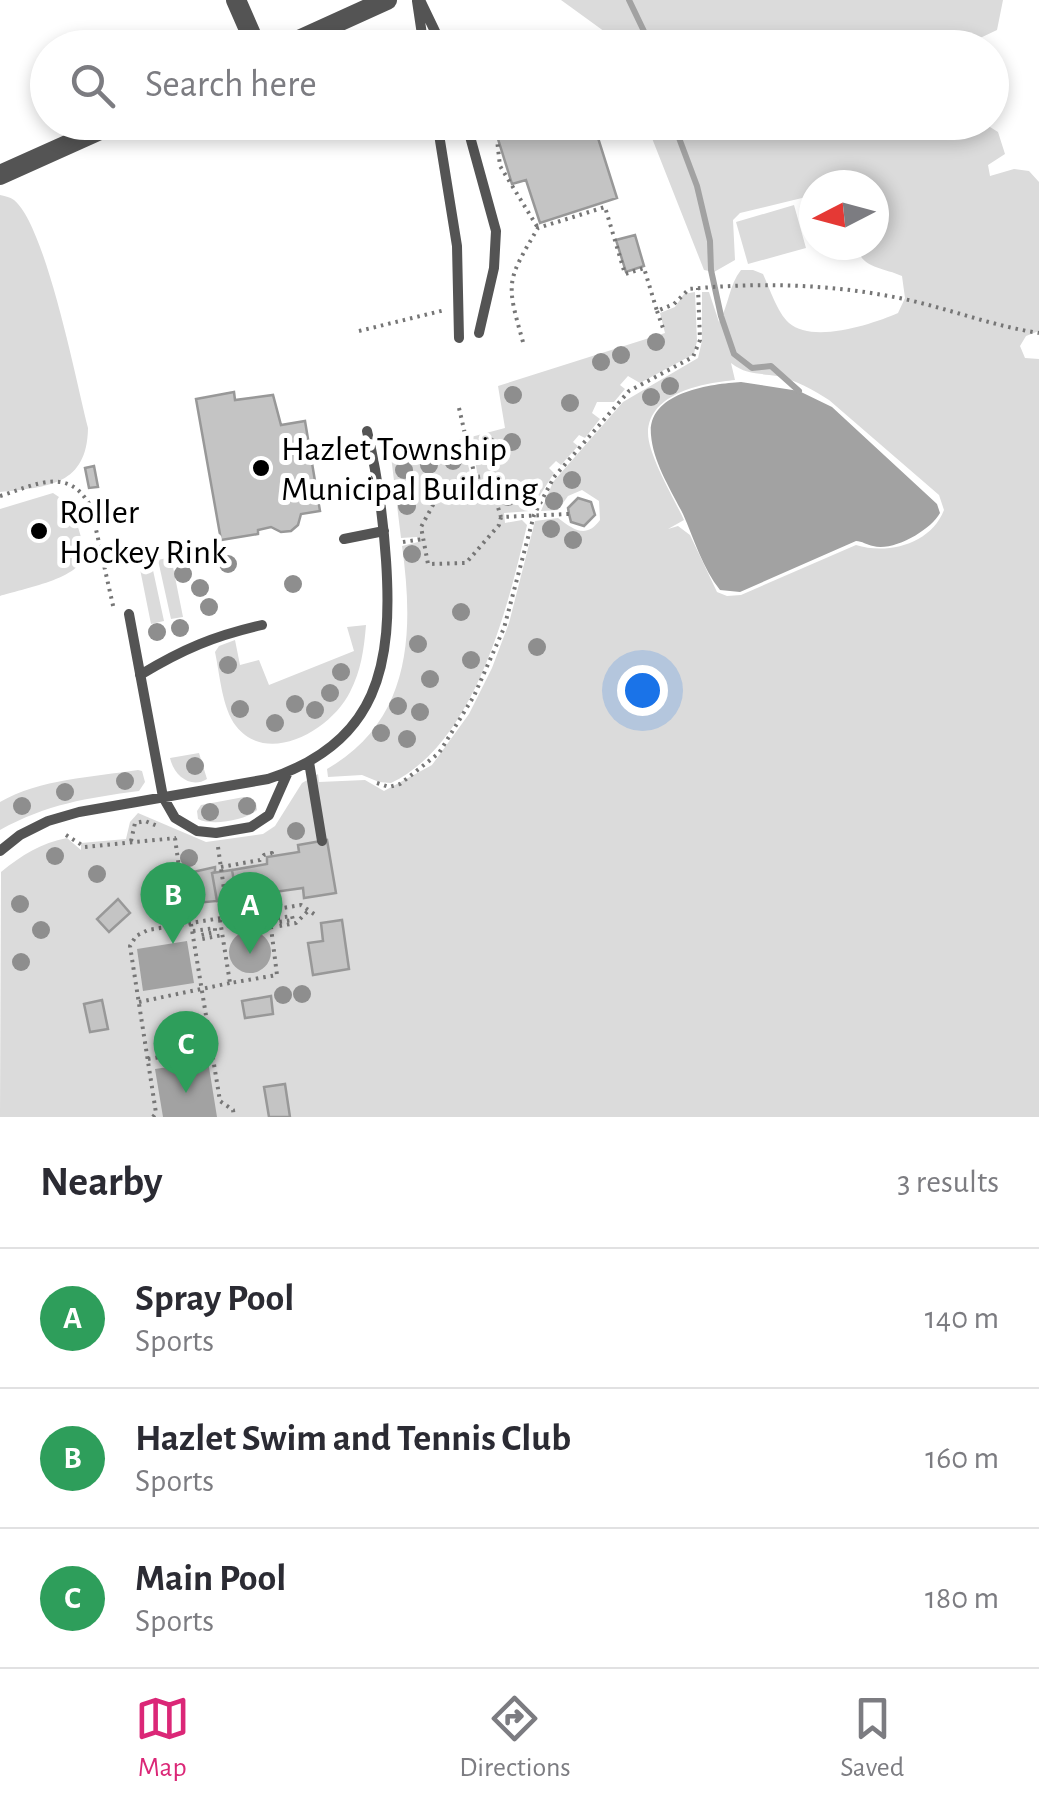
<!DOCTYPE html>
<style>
:root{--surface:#fff;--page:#f7f7f7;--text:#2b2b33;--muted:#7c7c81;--line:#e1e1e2;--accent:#db2777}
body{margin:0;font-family:"Alegreya Sans",sans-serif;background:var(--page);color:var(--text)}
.compass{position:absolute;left:799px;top:170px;width:90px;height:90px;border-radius:50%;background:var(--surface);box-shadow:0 5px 15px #0003;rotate:264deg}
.you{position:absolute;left:642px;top:690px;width:35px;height:35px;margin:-25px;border:8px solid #fff;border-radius:50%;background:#1a73e8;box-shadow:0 0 0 15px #1a73e833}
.badge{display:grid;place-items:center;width:65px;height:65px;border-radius:50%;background:var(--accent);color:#fff;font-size:32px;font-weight:700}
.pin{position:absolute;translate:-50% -82px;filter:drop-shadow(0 2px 5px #0008)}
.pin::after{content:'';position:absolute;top:52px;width:35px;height:30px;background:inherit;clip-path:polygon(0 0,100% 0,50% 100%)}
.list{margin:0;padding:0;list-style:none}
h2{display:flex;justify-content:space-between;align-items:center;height:130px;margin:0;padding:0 40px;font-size:42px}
h2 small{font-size:32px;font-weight:400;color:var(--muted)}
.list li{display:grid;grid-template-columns:65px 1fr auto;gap:30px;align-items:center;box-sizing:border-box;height:140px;padding:0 40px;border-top:2px solid var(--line)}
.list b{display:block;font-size:38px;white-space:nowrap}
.list p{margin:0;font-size:32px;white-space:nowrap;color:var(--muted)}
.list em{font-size:32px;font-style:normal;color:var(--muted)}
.icon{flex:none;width:55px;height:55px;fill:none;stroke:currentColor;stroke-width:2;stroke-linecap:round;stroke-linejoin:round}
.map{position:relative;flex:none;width:1039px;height:1117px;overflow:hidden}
.search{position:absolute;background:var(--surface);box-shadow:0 5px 15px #0003;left:30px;right:30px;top:30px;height:110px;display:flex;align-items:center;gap:25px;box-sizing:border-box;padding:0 35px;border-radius:55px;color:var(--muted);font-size:38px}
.sheet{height:550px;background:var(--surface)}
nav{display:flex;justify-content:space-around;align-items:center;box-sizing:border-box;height:140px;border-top:2px solid var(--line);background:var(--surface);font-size:28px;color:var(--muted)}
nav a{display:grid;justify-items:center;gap:5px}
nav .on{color:var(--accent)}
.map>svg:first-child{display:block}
.green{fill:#dbdbdb;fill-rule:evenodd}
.water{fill:#a2a2a2}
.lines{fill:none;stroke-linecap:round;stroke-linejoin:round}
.stream{stroke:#a2a2a2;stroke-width:6}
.building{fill:#c4c4c4;stroke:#989898;stroke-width:2.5}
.path{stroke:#767676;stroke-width:4;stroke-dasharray:2.5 5;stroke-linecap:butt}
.service{stroke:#545454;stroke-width:10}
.minor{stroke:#545454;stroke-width:20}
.tertiary{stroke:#545454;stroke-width:20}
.tree{fill:#8e8e8e}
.poi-dot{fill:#000;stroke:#fff;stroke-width:4}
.labels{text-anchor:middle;stroke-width:10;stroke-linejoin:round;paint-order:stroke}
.poi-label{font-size:35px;fill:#000;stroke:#fff;text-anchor:start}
</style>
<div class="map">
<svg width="1039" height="1117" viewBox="0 0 1039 1117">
<rect width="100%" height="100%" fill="#fff"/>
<path class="green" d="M561,0h442l-6,30 -36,17 -345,1 -4,-11z
M982,122l16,10 7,22 -17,11 2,11 24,-7 15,2 10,11v149l-13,5 -6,10 5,12 14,1v758h-1039l1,-245c21,-17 40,-29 66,-34l14,12v-7l45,-4 4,-17 8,-9 68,29 57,-8 12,-8 27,-43 16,-9 1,8 46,-2 19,11 48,-26 37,-51 23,-46 17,-45 26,-102 23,-3c16,12 28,21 42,2l-1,-19 -17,-11 -14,6 -10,14 -17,1 12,-29 70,-80 75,-44 4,-17v-49h7l10,30c10,-17 10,-37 22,-52h12l10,4c7,15 14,38 26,49 24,21 84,1 109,-10l7,-15 -3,-22c-20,-9 -41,-7 -46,-31h18v-60h-60v15l-12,-2 -62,15 -7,7 2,40 -21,12 -10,-2 -58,-147zM731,363c15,12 28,10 46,13 19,4 36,14 52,24l110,95 5,15c-13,34 -56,45 -88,35l-115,50 -14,1 -10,-4 -27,-57 -12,-9 -10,3 16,-9c-10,-22 -36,-65 -36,-87 1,-41 57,-50 87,-53z
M0,195c4,1 10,2 14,5 32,26 62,181 74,228 -1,57 -39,59 -88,64z
M794,205l12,43 -58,16 -12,-42z
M695,292l2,49 -3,13 -54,29 -12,-7 -8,9 5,4 -11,13h-17l-5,11 8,6 -15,19 -6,-3 -6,7 5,4 -17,19 -5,-4 -7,7 5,5 -24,38 -26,2 1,10 17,-3 5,5c-19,82 -52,218 -136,258l-12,-1 -17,-7 -34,2 -1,-8c85,-49 87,-137 75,-223l16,-4 -1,-5 -16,1 -10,-82 71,-17 8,34 7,-1 -6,-35 34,-9 -7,-42 167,-53 -5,-20 15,-6 9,-13z
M53,493l18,12c4,15 11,31 13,46 3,27 -63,38 -84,45v-87z
M171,557l12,60 -12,2 -13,-59z
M151,561l13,60 -13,3 -12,-60z
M366,625c-2,24 -5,46 -16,67 -18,37 -82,75 -114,34 -14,-18 -16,-51 -21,-74l4,-6 16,-6 5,25 19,-5 10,25 85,-34 -7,-24z
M199,753l8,26c-16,10 -33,-3 -37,-21z
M138,770l4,1 3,11 -6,9c-52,7 -92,13 -139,39v-28c40,-23 93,-25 138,-32z
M244,797l12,6 1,7c-12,11 -46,16 -59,9l-1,-8 4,-6z"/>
<path class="water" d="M741,382l58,9 33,16 105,97 3,9c-9,17 -47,39 -67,33 -6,-1 -11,-5 -17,-5l-116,51 -20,-2c-17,-21 -26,-51 -37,-76 -12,-24 -30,-52 -32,-79 -4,-43 60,-51 90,-53z
M229 952a21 21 0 1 1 42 0a21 21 0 1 1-42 0Z
M187,941l7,42 -51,8 -6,-42z
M208,1061l9,56h-54l-8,-48z"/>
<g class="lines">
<path class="stream" d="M629,0l23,48
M673,122l24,64 13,55 1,29 10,46 13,38 18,14 19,-2 28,25"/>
</g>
<path class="building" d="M507,122h86l24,76 -77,25 -14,-43 -14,4 -14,-45 13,-5z
M635,235l9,31 -18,6 -10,-32z
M234,392l1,8 38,-5 8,30 24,-4 15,90 -19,3 -3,11 -7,6 -10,1 -10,-5 -13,3v4l-37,6 -25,-141z
M94,466l4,21 -9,1 -4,-20z
M578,498l13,4 4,13 -11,11 -13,-4 -2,-8 -1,-6z
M327,840l9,53 -32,5 -1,-10 -29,4 1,7 -40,7 -2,-8h4l-5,-28 35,-6v-7l32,-5 -1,-7z
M215,867v5l-3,1 5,28 -42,4 -4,-28z
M232,870l5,28 -20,3 -5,-28z
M118,899l12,14 -21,19 -12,-13z
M342,920l7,49 -36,6 -5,-32 15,-2 -2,-18z
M271,996l2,18 -28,4 -3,-17z
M102,1000l6,29 -18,3 -6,-28z
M285,1084l5,33h-21l-5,-30z"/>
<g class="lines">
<path class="path" d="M495,122l5,44 38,62
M657,311l7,20
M359,331l86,-21
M523,342c-17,-60 -17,-60 15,-114l67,-21 20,67 19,-6 13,43 17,-7 15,-15c73,-7 143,-5 215,10 46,10 89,27 135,34
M459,408l16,69
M0,496c36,-11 68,-31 91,11l23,103
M501,517l-2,8 -33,38 -38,1 -7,-37 24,-44 43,-8 13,42 68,-3
M403,542l20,-3
M377,783l12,4 11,-3 39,-31 35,-57 30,-68 30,-113 20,-38 75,-86 64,-34 7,-17 -2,-52
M66,835l19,12 91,-9
M175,838l5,37
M131,841l4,-18 10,-2 15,6
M218,847l10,70
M221,867l39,-7 4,-5 8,-2v4
M270,919l22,-3 1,4 -14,2v4l17,-3 13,-13
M220,920l10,63 47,-8 -8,-63
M191,924l29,177 13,9 1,7
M193,931l22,-3v4l-14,3 1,4 21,-4
M139,1002l91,-19
M148,1059l63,-10
M153,1117l3,-4 -26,-167 6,-10 12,-6 153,-25 16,11"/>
<path class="service" d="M420,0l23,48
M417,1l7,47
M437,122l20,124 2,92
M466,122l30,109 -2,37 -15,65
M344,539l40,-8
M129,614l34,183 12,21 22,13 19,2 35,-6 18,-12 19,-43
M140,675c43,-26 74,-39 122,-50
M309,762l13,79
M0,851l20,-16 28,-14 31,-9 189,-33c111,-36 125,-115 118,-219 -3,-44 -9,-87 -19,-129"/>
<path class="minor" d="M236,0l21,48"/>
<path class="tertiary" d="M281,48l106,-48
M0,175l118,-53"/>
</g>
<g class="tree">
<circle cx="656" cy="342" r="9"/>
<circle cx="621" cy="355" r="9"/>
<circle cx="601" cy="362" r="9"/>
<circle cx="670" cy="386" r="9"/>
<circle cx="513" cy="395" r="9"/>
<circle cx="651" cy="397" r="9"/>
<circle cx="570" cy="403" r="9"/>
<circle cx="512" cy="442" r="9"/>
<circle cx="489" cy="446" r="9"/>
<circle cx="453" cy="461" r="9"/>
<circle cx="429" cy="465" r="9"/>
<circle cx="404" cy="470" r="9"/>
<circle cx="572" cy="480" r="9"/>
<circle cx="508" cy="497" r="9"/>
<circle cx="554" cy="501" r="9"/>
<circle cx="407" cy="506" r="9"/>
<circle cx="551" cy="529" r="9"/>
<circle cx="573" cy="540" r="9"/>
<circle cx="412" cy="554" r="9"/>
<circle cx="228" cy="564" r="9"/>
<circle cx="183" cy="574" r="9"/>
<circle cx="293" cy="584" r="9"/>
<circle cx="200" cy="588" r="9"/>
<circle cx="209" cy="607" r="9"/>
<circle cx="461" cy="612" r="9"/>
<circle cx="180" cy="628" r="9"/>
<circle cx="157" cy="632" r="9"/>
<circle cx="418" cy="644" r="9"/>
<circle cx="537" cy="647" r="9"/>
<circle cx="471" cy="660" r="9"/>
<circle cx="228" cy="665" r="9"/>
<circle cx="341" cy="672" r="9"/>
<circle cx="430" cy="679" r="9"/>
<circle cx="330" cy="693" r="9"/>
<circle cx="295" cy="704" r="9"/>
<circle cx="398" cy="706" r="9"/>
<circle cx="240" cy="709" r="9"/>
<circle cx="315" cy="710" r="9"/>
<circle cx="420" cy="712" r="9"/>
<circle cx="275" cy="723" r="9"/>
<circle cx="381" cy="733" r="9"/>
<circle cx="407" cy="739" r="9"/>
<circle cx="195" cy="766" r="9"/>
<circle cx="125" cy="781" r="9"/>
<circle cx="65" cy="792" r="9"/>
<circle cx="22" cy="806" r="9"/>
<circle cx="247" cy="806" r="9"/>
<circle cx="210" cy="812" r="9"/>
<circle cx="296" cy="831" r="9"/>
<circle cx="55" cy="856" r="9"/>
<circle cx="189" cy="858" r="9"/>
<circle cx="97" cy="874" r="9"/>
<circle cx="20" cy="904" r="9"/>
<circle cx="41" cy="930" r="9"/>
<circle cx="21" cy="962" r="9"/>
<circle cx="302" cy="994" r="9"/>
<circle cx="283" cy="995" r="9"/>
</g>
<g class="poi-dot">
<circle cx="261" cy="468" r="10"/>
<circle cx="39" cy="531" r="10"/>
</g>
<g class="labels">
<g class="poi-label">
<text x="281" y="460">Hazlet Township<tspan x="281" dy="40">Municipal Building</tspan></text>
<text x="59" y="523">Roller<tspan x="59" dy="40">Hockey Rink</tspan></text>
</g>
</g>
</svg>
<svg class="compass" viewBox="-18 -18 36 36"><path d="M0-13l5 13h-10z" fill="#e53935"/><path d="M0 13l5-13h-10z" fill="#7c7c81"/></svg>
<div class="you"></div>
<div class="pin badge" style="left:250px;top:954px;background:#2e9e5b">A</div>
<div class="pin badge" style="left:173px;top:944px;background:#2e9e5b">B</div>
<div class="pin badge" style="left:186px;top:1093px;background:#2e9e5b">C</div>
<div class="search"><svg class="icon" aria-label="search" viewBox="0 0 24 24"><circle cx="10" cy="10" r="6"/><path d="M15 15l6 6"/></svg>Search here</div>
</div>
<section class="sheet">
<h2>Nearby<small>3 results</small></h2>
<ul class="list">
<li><span class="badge" style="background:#2e9e5b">A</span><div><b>Spray Pool</b><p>Sports</p></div><em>140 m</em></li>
<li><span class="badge" style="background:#2e9e5b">B</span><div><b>Hazlet Swim and Tennis Club</b><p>Sports</p></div><em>160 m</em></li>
<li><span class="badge" style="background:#2e9e5b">C</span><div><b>Main Pool</b><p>Sports</p></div><em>180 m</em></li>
</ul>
</section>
<nav>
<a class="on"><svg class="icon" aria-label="map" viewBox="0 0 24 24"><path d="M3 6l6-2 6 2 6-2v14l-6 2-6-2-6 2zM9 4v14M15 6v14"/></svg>Map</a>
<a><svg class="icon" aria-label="directions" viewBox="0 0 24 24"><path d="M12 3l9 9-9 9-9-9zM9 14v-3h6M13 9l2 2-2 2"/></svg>Directions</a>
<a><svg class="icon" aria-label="saved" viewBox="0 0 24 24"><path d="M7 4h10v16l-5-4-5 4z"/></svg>Saved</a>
</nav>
